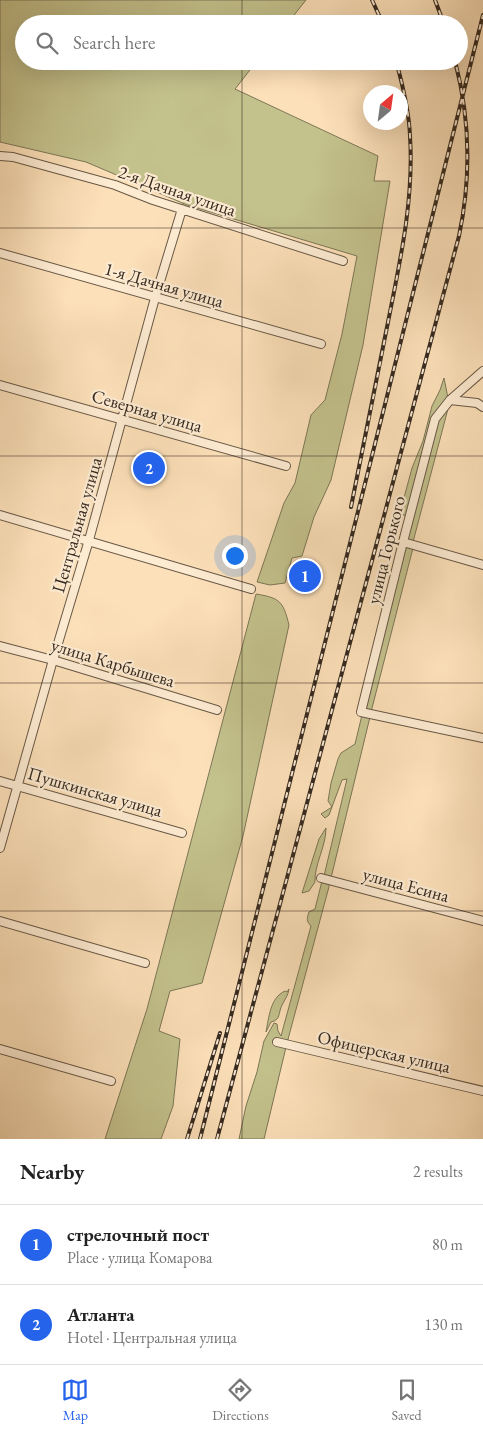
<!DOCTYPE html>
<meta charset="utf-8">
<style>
:root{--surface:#fff;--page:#f2f2f2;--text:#222;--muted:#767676;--line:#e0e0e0;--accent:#2563eb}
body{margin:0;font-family:"EB Garamond",serif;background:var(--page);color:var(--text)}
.compass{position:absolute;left:363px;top:85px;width:45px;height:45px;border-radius:50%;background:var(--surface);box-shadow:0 5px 20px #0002;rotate:29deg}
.you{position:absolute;left:234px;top:555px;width:18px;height:18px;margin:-12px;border:4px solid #fff;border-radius:50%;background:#1a73e8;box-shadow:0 0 0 8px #1a73e833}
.badge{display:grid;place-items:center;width:32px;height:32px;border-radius:50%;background:var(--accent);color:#fff;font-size:16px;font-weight:700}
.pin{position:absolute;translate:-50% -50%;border:2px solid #fff;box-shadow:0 1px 5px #0006}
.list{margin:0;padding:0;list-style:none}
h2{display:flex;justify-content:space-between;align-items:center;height:65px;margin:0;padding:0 20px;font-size:21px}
h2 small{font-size:16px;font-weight:400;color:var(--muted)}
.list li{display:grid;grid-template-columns:32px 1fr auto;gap:15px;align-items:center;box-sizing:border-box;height:80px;padding:0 20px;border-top:1px solid var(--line)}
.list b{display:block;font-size:19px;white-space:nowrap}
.list p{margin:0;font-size:16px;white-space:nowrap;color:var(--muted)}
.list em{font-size:16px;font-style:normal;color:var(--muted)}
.icon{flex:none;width:28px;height:28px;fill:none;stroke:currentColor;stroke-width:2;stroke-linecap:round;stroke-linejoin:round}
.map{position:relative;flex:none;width:483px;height:1139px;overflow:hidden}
.search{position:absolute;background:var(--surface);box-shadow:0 5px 20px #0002;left:15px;right:15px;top:15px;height:55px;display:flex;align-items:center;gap:12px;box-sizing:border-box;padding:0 18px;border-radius:28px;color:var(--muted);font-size:19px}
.sheet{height:225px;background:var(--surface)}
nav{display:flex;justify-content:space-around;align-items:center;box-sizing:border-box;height:70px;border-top:1px solid var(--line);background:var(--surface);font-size:14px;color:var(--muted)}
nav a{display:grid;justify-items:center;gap:2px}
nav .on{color:var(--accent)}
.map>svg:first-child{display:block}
.green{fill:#c3c18c;stroke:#7c7656}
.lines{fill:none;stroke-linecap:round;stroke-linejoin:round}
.minor-casing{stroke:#685846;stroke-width:10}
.minor{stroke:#fdebd2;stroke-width:8}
.rail-casing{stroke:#362a20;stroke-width:4}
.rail{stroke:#fdebd2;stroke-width:2;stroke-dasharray:5.5;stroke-linecap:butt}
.grid{fill:none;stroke:#362a20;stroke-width:1;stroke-opacity:0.55}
.labels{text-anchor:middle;stroke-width:4.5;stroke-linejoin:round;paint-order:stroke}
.street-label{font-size:18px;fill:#362a20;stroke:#fdebd2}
</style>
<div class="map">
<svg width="483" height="1139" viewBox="0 0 483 1139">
<rect width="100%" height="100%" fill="#fce0b9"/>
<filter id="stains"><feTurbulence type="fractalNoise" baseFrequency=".004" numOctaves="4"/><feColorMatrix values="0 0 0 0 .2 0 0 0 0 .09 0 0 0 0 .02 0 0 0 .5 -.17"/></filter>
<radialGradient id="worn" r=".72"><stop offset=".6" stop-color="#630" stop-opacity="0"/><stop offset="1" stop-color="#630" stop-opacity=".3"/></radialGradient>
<path class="green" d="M0,0h306l-19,24h-263v37h233l-22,28 143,67 -4,25h16l-27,164 -32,135 -17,37 -12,39 -10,2 -7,25 -15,2 -13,-3 27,-79 11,-20 16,-68 14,-15 17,-66 15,-78 -170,-51 -101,-43 -86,-20z
M444,378l4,20 -14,19 -26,99 -5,-1 -2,-6 11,-41 11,-27 9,-35 8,-16z
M449,405l-36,137 -7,-1 31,-121z
M404,545l9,3 -42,164 -7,-2z
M256,594c24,4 27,7 33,31l-46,211 -41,147 -32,8 -11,40 21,8 -7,67 -12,33h-56l42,-130z
M362,715l8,2 -39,161 -7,-2 23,-97 -5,1 -13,35 -4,3 -4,-4 11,-7 -4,-6 3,-18 7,-24 3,-6 14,-9z
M326,828c0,19 -12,37 -11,54l-6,9 -7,2 17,-54z
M322,881l8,2 -43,160 -23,96h-25l7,-33 11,-34 7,-31 10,-18 3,1 1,7 3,5 30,-110c-5,-5 -4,-8 -2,-14l6,-3z
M289,989c-1,7 -4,10 -7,16 -4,8 -1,15 -11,17l-5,10c3,-15 4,-34 19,-41l2,1z"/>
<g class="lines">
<g class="minor-casing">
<path id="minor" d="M0,156l13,1 102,28 38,15 190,61
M0,253l321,91
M483,371l-33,29 -15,19 -32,123 -42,170 122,26
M0,385l286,81
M450,400l27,3 6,4
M0,515l251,74
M403,542l80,23
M0,646l53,14 164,50
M0,781l182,52
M0,848l53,-188 36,-120 66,-242 27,-89
M321,878l162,43
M0,921l145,42
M277,1042l206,49
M0,1049l111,32"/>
</g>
<use href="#minor" class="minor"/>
<g class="rail-casing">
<path id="rail" d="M372,0l11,24
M435,0l9,24
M351,507c13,-64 26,-127 38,-190 12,-60 25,-120 21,-181 -1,-25 -7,-50 -14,-75
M187,1139l33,-106
M200,1139l283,-1124
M217,1139l242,-903c12,-57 11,-118 -4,-175"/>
</g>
<use href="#rail" class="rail"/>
</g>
<path class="grid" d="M242,0v24M242,61v1078M0,228h483M0,456h483M0,683h483M0,911h483"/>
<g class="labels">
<g class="street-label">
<text transform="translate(177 191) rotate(19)" y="6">2-я Дачная улица</text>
<text transform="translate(164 285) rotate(16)" y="6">1-я Дачная улица</text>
<text transform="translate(147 411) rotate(16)" y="6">Северная улица</text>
<text transform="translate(77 525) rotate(-74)" y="6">Центральная улица</text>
<text transform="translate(386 550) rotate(-76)" y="6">улица Горького</text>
<text transform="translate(113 663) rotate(17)" y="6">улица Карбышева</text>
<text transform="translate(95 792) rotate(16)" y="6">Пушкинская улица</text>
<text transform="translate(406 885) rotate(15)" y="6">улица Есина</text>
<text transform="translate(384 1052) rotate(13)" y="6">Офицерская улица</text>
</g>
</g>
<rect width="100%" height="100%" filter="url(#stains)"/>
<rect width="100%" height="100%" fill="url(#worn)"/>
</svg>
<svg class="compass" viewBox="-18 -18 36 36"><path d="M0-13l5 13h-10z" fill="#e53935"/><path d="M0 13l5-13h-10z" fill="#767676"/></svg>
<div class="you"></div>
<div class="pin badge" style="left:305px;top:576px">1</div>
<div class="pin badge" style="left:149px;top:468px">2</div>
<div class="search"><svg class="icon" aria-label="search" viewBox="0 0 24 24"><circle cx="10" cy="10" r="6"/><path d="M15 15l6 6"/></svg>Search here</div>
</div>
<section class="sheet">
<h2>Nearby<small>2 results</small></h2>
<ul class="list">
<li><span class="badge">1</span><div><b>стрелочный пост</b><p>Place · улица Комарова</p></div><em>80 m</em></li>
<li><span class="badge">2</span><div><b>Атланта</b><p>Hotel · Центральная улица</p></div><em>130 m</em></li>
</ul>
</section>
<nav>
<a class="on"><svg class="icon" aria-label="map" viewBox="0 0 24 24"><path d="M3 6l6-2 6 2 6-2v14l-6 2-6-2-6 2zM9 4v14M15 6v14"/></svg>Map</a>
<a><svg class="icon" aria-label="directions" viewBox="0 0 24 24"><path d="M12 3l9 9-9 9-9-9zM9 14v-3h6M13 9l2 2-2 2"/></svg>Directions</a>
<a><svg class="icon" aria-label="saved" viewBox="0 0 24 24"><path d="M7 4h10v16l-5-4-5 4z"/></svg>Saved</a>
</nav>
